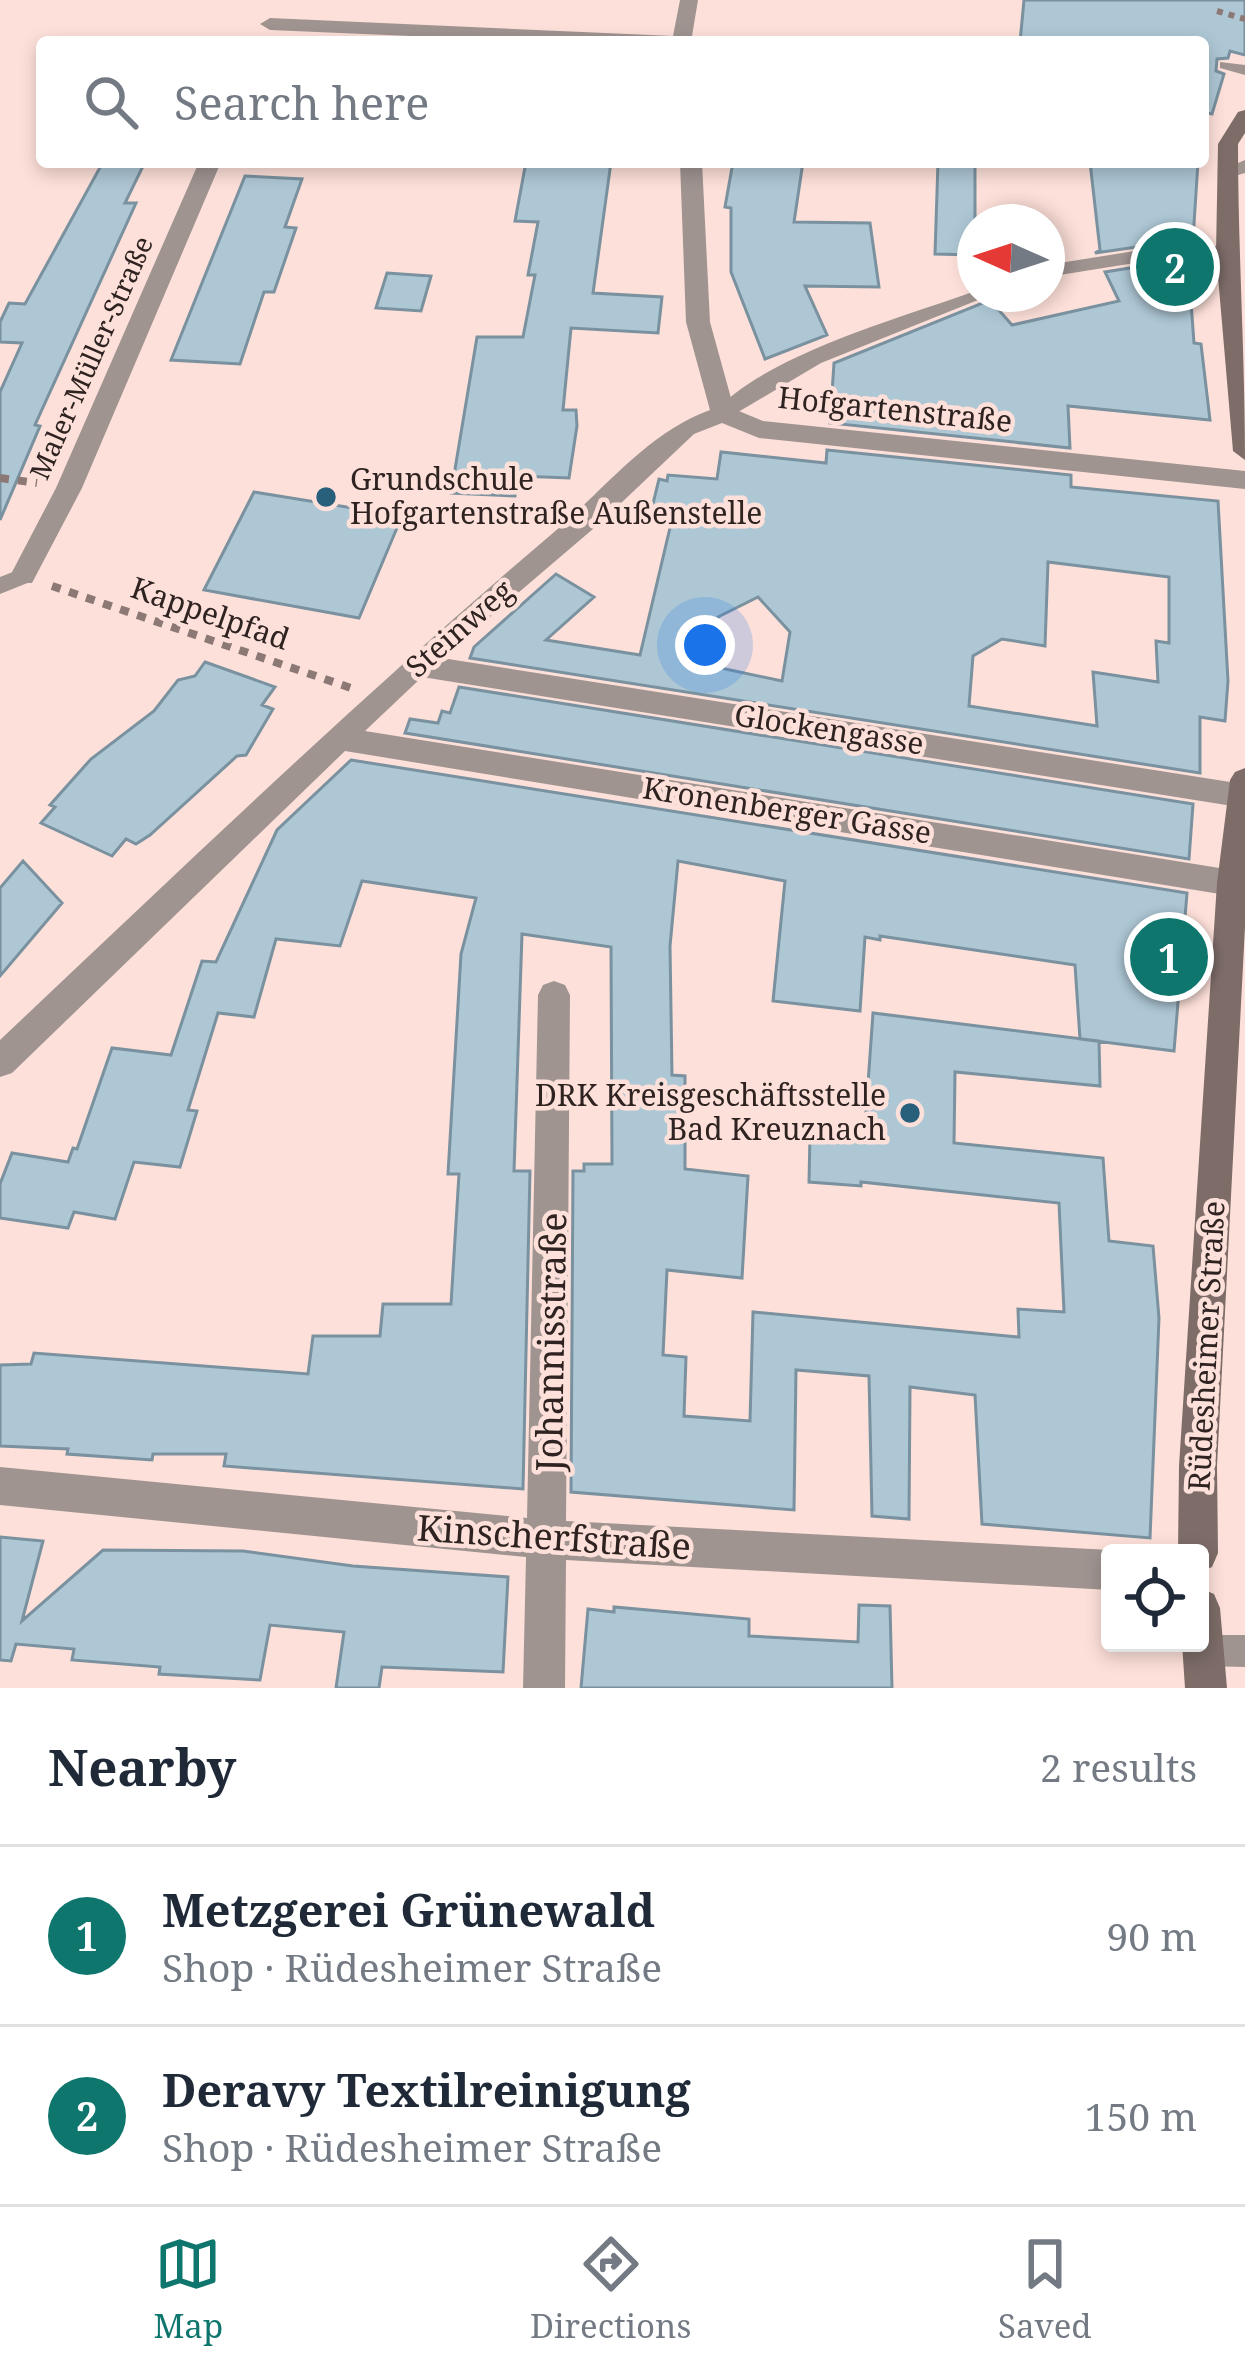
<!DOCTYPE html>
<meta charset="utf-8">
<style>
:root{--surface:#fff;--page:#f2f2f3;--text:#1f2937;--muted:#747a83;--line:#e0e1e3;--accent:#0f766e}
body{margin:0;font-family:"Noto Serif",serif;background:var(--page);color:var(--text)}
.controls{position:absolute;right:36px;bottom:36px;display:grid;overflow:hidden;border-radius:12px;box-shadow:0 6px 18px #0003}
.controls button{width:108px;height:108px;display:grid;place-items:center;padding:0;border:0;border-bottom:3px solid var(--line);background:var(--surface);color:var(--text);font:60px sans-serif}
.compass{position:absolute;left:957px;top:204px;width:108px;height:108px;border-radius:50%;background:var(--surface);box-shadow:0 6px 18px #0003;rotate:273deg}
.you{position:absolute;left:705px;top:645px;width:42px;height:42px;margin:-30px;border:9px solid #fff;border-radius:50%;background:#1a73e8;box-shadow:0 0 0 18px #1a73e833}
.badge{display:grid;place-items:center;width:78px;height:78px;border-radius:50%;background:var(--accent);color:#fff;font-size:39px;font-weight:700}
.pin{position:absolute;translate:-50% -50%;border:6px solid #fff;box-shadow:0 3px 12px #0006}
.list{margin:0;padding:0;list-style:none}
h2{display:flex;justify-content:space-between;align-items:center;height:156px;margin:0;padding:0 48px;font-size:51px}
h2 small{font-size:39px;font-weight:400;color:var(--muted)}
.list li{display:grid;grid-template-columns:78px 1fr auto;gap:36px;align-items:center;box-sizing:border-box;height:180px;padding:0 48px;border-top:3px solid var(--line)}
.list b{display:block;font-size:45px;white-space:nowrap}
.list p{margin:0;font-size:39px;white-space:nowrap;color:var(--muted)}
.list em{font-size:39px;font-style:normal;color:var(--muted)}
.icon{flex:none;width:66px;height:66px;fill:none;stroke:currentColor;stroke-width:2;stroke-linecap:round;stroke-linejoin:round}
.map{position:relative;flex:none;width:1245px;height:1688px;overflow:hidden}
.search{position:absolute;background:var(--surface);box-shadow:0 6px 18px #0003;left:36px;right:36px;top:36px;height:132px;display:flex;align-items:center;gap:30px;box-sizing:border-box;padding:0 42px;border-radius:12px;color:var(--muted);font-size:45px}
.sheet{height:516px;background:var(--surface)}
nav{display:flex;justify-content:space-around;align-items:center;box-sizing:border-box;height:168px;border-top:3px solid var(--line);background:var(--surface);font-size:33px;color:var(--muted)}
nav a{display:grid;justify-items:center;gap:6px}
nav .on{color:var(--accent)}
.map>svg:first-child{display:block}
.building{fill:#aec7d5;stroke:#7a919f;stroke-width:3;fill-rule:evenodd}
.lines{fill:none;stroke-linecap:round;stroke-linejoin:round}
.path-far1{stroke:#8c7975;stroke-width:6;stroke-dasharray:6 6;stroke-linecap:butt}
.path{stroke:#8c7975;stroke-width:8;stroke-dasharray:9 9;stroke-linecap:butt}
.lane{fill:#a09491;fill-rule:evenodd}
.street{fill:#a09491;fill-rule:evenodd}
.secondary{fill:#7d6c68;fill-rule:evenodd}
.poi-dot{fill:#285f7a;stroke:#fde0d9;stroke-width:4.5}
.labels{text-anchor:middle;stroke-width:9;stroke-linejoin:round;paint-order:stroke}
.far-street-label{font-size:27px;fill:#2e2321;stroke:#fde0d9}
.street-label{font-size:30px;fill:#2e2321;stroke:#fde0d9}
.poi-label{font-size:30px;fill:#2e2321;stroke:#fde0d9;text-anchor:start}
.near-street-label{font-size:36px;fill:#2e2321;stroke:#fde0d9}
</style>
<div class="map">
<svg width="1245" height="1688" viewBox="0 0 1245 1688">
<rect width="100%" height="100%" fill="#fde0d9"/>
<path class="building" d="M1024,0h221v55l-15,-4 -2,7 -11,1 -1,12 8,3 -12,40 -9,-2v-70h-183z
M103,162h42l-20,41h11l-101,222 5,1 -40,94v-128l22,-49 -22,-1v-20l9,-19 16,1z
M526,162h85l-18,131 69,4 -4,36 -87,-5 -8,82h13l1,16 -8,52 -51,-2 -3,20 -64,-3 26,-156h46l12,-62h-7l10,-53 -23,-1z
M733,162h70l-9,60 76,1 9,64 -74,-1 22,49 -62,24 -34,-87v-64l-6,-1z
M938,162h37v93l-40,-1z
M1090,162h108l-5,77 -98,14 5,-3z
M245,176l57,3 -17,48 11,1 -22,64h-10l-24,72 -69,-4z
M1180,260l9,15 5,68 7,1 9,76 -142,-14 2,42 -240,-25 4,-60 156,-63 22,25 107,-24 -14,-29z
M387,273l44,3 -10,35 -45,-3z
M827,450l244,25v12l147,14 10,180 -3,40 -25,-4v56l-730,-115 4,-11 82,-73 38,23 -48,43 94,15 33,-140 -22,-3 8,-33 8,2 1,-6 49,4 4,-27 105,11zM1048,562l121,15v66l-13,-2 2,41 -65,-10 4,54 -128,-20 4,-50 29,-17 43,7zM758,597l32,35 -8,49 -75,-16 11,-48z
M254,492l148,24 -43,102 -155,-28z
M205,662l70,25 -13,18 11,4 -27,46 -9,1 -87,79 -14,9 -10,-5 -14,17 -71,-33 14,-16 -5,-2 41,-46 63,-48 24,-31 17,-4z
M459,687l734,117 -4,55 -784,-126 5,-14 28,4 4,-12 8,2z
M351,760l836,133 -13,158 -94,-12 -5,-74 -195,-29v4l-15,-3 -5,74 -87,-10 12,-120 -107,-20 -8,85 2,129 13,1v93l63,7 -6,102 -75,-8 -4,85 23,2 -2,59 66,5 3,-109 266,25 -1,-28 46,3 -5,-109 -198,-21v4l-52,-4 1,-48 54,6 9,-127 226,28 1,45 -145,-14 -1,71 149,15 6,83 44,5 6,72 -9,220 -168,-14 -7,-129 -65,-8 -1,132 -37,-3 -3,-140 -73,-6 -2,140 -223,-18 2,-321h11v-7h28l-1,-217 -89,-13 -8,237h16l-7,318 -299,-23 2,-12h-73l-1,6 -85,-6 1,-5 -68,-3v-81l31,-1 3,-11 274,21 5,-38h67l3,-32h68l8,-130h-11l13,-220 15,-56 -114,-17 -22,65 -64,-7 -22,78 -36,-4 -30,97 9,1 -17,56 -46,-5 -19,57 -41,-7 -6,16 -68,-10v-34l12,-31 56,9 5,-14 4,1 35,-101 59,7 31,-94 14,1 61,-132z
M23,861l39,42 -62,73v-88z
M0,1537l43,4 -21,80 81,-71 140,1 110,15 155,11 -5,95 -121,-5 -3,21h-43l8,-56 -74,-7 -10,55 -101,-6 1,-7 -88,-7 2,-11 -58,-5 -5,17 -11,-1z
M859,1605l31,1 2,82h-311l7,-79 26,3v-5l135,12v17l109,6z"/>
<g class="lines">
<path class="path-far1" d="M1217,11l28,8"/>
<path class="path" d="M0,478l37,5
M52,586l299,102"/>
<path class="lane" d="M1220,62l25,3v10l-25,-7z
M1185,243l42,4 9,6 -9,6 -42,-4 -138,22v-12z
M975,291v3h18l-172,69 -98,58 -10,-7c50,-59 189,-96 262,-123z
M23,568l7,2 4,6 -4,6 -30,12v-17z
M1200,1635h45v32l-43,-1 -11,-5 -5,-11 3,-7h11z"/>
<path class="street" d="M680,0h18l-7,42h-143l-278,-12 -10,-6 10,-6 403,18z
M1245,160v13l-17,5 -11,-6z
M199,162h22l-139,326 -50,95h-18l-4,-7 46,-88z
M680,162h22l8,160 24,87 29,12 482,50v18l-486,-51 -37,-15 -28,11 -94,89 -158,135 801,126 2,24 -823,-131 -57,54 867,139 11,4v18l-11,4 -887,-145 -333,322 -12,4v-37c182,-172 362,-345 553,-507 50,-42 95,-101 157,-123l-24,-88z
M554,981l11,4 5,10 -4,526 544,29 7,3h-7v37l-544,-30 -1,128h-42l3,-131 -526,-52v-38l527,51 11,-523 5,-10z"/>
<path class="secondary" d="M1245,110v23l-7,11c0,106 7,210 7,316l-12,-9 -17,-198 2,-109 20,-32z
M1245,768v159l-28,539 1,87 -6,14 -12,5v-19h-22l1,-87 38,-583 13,-103 5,-8z
M1200,1588l14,6 6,14 7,80h-42l-3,-45h18z"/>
</g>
<g class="poi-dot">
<circle cx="326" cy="497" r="12"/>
<circle cx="910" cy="1113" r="12"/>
</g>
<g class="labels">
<g class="far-street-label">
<text transform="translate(92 358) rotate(-66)" y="9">Maler-Müller-Straße</text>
</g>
<g class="street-label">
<text transform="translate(895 410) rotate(6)" y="10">Hofgartenstraße</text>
<text transform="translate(210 614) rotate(19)" y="10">Kappelpfad</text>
<text transform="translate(460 629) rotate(-41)" y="10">Steinweg</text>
<text transform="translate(829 730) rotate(9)" y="10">Glockengasse</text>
<text transform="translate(787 811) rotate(9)" y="10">Kronenberger Gasse</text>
<text transform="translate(1207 1346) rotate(-87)" y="10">Rüdesheimer Straße</text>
</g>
<g class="poi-label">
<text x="350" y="490">Grundschule<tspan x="350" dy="34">Hofgartenstraße Außenstelle</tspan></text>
<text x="886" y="1106" text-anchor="end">DRK Kreisgeschäftsstelle<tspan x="886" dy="34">Bad Kreuznach</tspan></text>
</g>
<g class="near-street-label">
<text transform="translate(551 1342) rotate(-89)" y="13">Johannisstraße</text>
<text transform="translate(554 1537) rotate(4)" y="13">Kinscherfstraße</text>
</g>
</g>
</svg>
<div class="controls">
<button><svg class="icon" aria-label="locate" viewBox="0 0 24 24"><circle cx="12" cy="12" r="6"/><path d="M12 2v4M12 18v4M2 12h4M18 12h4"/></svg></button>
</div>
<svg class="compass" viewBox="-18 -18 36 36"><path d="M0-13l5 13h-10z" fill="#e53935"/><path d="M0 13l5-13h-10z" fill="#747a83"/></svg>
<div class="you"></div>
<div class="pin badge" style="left:1169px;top:957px">1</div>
<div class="pin badge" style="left:1175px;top:267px">2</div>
<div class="search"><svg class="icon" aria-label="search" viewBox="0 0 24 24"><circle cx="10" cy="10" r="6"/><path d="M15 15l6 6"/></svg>Search here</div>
</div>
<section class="sheet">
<h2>Nearby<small>2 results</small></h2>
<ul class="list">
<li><span class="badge">1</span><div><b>Metzgerei Grünewald</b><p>Shop · Rüdesheimer Straße</p></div><em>90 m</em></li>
<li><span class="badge">2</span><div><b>Deravy Textilreinigung</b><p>Shop · Rüdesheimer Straße</p></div><em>150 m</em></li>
</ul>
</section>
<nav>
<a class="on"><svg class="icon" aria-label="map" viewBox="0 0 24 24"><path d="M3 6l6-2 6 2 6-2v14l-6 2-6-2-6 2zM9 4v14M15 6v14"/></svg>Map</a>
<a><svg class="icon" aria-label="directions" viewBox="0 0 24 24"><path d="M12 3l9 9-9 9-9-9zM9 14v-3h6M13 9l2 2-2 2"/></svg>Directions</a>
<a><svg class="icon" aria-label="saved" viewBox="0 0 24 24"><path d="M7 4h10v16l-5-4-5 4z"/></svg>Saved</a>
</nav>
